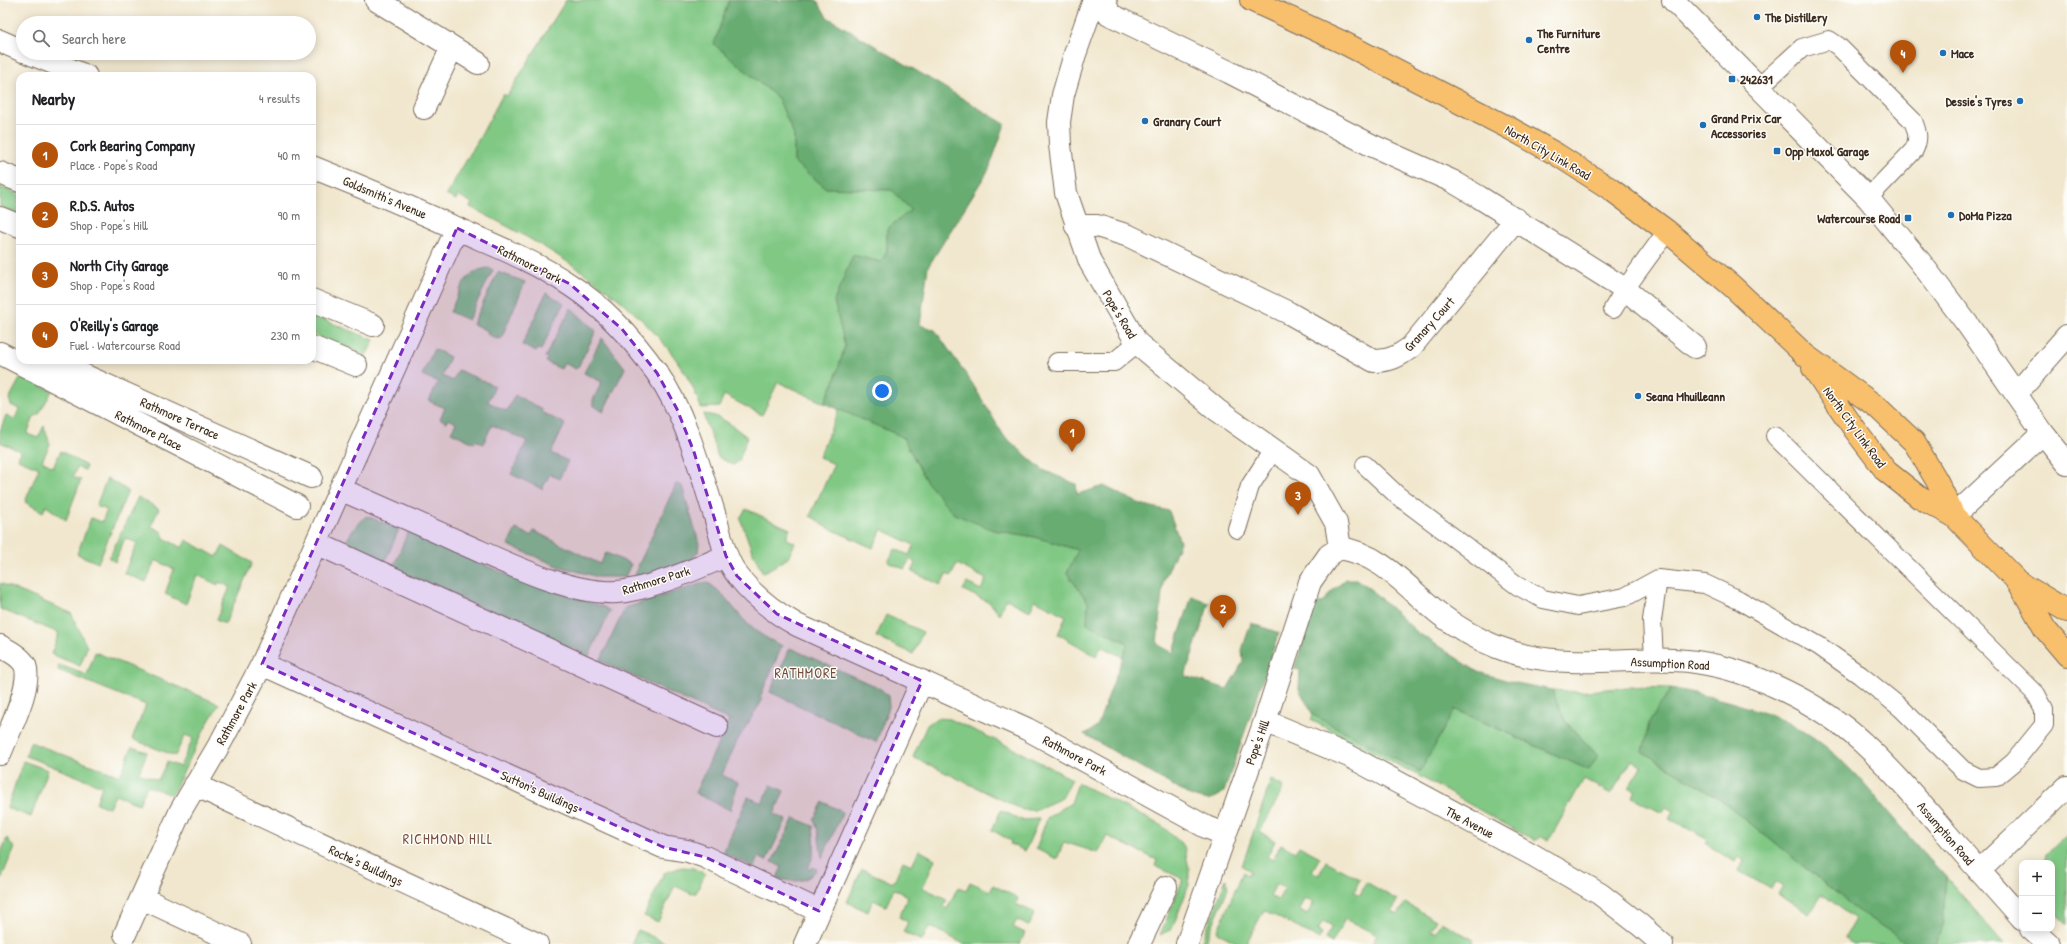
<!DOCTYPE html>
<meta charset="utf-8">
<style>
:root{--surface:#fff;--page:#f2f2f2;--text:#202124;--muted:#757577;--line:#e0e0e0;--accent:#b45309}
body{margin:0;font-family:"Patrick Hand",sans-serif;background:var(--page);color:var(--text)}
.controls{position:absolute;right:12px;bottom:12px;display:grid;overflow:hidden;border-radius:8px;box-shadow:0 2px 10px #0003}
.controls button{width:36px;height:36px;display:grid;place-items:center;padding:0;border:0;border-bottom:1px solid var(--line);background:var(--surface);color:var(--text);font:20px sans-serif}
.you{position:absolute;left:882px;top:391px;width:14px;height:14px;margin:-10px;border:3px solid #fff;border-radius:50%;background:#1a73e8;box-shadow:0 0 0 6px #1a73e833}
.badge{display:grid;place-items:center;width:26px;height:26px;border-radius:50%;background:var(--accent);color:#fff;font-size:13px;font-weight:700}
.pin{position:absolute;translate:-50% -33px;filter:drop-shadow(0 1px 2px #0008)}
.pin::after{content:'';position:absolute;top:21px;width:14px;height:12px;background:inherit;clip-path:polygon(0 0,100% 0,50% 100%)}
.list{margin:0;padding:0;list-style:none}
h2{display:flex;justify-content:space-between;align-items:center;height:52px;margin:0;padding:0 16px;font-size:17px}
h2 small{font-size:13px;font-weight:400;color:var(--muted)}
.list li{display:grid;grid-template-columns:26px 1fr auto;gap:12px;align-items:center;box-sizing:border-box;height:60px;padding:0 16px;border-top:1px solid var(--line)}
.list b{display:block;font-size:15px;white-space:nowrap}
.list p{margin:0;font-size:13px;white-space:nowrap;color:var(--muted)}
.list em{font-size:13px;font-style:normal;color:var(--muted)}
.icon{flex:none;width:22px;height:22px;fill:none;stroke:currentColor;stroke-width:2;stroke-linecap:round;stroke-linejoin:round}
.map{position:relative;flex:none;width:2067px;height:944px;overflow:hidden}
.search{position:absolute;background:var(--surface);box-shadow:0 2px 10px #0003;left:16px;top:16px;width:300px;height:44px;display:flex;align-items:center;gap:10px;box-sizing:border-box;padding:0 14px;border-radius:22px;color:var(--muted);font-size:15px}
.panel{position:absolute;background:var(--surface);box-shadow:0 2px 10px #0003;left:16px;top:72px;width:300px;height:292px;border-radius:12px}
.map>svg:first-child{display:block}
.green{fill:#80c884;stroke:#5e7951;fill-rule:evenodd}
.forest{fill:#68ac72;stroke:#526b48}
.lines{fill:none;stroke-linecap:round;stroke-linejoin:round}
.service-casing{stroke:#7b6c5c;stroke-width:20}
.minor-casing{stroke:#7b6c5c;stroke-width:24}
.tertiary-casing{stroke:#7b6c5c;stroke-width:24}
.trunk-casing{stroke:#7b6c5c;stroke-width:24}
.service{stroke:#fff;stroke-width:18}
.minor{stroke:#fff;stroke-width:22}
.tertiary{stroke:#fff;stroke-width:22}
.trunk{stroke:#f8bf6c;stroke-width:22}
.marked{fill:#7b2cbf;fill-opacity:0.2;stroke:#7b2cbf;stroke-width:3;stroke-dasharray:8 5;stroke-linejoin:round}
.poi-dot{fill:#1f6fb2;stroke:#fdfcf7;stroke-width:1.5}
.labels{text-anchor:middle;stroke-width:3;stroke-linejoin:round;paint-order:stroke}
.poi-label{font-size:13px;font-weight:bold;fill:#3b2a1e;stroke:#fdfcf7;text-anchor:start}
.street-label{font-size:13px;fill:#3b2a1e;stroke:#fdfcf7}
.neighbourhood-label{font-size:14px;letter-spacing:1px;fill:#754c3e;stroke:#fdfcf7}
</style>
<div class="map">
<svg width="2067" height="944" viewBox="0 0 2067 944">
<rect width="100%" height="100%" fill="#fdfcf7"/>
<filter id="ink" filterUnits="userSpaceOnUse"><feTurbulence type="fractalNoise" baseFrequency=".025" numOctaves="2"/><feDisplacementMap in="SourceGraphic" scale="8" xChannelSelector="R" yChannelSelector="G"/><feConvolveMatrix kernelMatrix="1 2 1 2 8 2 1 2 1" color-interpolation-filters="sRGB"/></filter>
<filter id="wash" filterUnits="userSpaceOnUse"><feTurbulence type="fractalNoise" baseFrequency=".012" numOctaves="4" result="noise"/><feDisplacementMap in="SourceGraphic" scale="16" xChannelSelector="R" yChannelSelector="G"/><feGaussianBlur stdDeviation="0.9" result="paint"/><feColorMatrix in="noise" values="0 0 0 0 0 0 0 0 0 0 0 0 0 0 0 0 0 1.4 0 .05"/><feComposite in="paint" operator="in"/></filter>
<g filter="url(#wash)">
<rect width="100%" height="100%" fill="#f1e7ce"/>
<path class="green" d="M566,0h163l-15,44 64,54 16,37v27l32,26 66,2 19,20 -24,19v22l-6,11 -28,-6 -19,45 11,45 -11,36 -10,21 -46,-21 -16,33 -38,-20 -5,12 -18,1c-30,-92 -149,-160 -231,-201l2,-4 -14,-8 -2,5 -10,-5 34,-58 23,-43 4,2z
M0,187l20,8v20l-20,-8z
M488,268l5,2 -25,50 -18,-8c10,-20 13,-41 38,-44z
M498,272l27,10 -24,57 -2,-1 -2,1 -10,-5 1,-3 -15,-7z
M546,293l18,10 -23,47 -3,-1 -2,3 -14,-7z
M571,308l25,23 -18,36 -2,2 -12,-6 -3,6 -15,-7 2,-4 -3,-1z
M312,315l62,25 -8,16 -54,-22z
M602,338l23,30 -22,44 -10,-7v-5l9,-18 -18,-9z
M434,349l16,8 -8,19 11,5 5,-11 37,16 -7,16 19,9 8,-16 27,14 -1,3 24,12 -14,29 17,8 -9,18 -9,-5 -8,15 -31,-15 16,-33 -35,-16 -9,19 -8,-4 -1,3 -23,-11 5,-9 -8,-4 -1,3 -7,-3 5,-11 -16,-7 9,-19 -16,-7z
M22,375l30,16 -13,23 -5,3 -7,17 11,4 6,-12 6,18 -8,17 11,6 8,-16 25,15 -1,4 -8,-3 -4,10 8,3 -15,40 -20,-14 -3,6 -18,-10 14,-34 -21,-9 2,-8 -20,-9v-11l6,-16 9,4 4,-10 -8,-4 -2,-6z
M839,409l64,28 23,44 67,49 42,7 44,13 -12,23 21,29 -1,21 41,20 -5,14 -22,-11 -5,10 -38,-22 8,-18 -31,-16 -5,11 -24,-12 -7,15 -9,-11 -27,-13 4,-7 14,7 5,-11 -29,-15 -6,12 -5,-2 -5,11 -29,-13 4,-9 -6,-4 -6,10 -16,-7 7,-13 14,6 5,-10 -29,-14 -3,-2 -9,19 -51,-23 -3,-4 -9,-5 24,-52 -15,-7z
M703,414c19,1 29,12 44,23l-8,24 -6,4 -15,-8z
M107,478l21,13 -30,72 -21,-9 14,-36 11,4 5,-12 -11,-4z
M676,484l6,2 17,57 -1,9 -7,8 -52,20 -4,-7z
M138,497l21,12 -8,17 11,6 2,6 18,10 4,-8 31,17 6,-11 29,17 -27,61 -9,-4 14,-33 -11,-5 -1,3 -21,-10 -11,29 -21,-10 9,-25 -19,-9 -9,22 -22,-9 13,-30 -12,-5 -10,24 -6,-4z
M746,509l44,20 -4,9 9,5 -7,15 -25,15 -11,-22 -12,-33z
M367,516l32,13 -15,35 -40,-17c6,-14 11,-23 23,-31z
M516,529l15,7 3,-5 66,33 6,-11 25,11 -6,13h-27l-40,-11 -50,-21z
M408,532l114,49 82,26 6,4 -21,45 -196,-88z
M706,582c18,9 27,28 42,42 10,10 22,16 34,22l-22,51 3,2 -26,42 -15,34 16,8 -8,27 -35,-17 34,-73 -129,-59 25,-53z
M0,583l71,30 16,34 -7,19 -29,-12 8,-21 -59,-24z
M886,615l37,17 -10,22 -37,-17z
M790,648l91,41 7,7 1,11 -13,35 -106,-50z
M95,652l124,52 -14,24 -33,67 -25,-9 -8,18 -24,-9 -6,13 -13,-5 6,-17 -76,-30 4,-14 90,34 12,-29 15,5 -8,21 19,7 9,-18 13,5 13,-29 -8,-3 -10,21 -43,-17 14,-34 -88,-35 1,-5 28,10z
M1628,687l43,1 -22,35 -6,29 77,47 140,113 49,32h-56l-9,-6 11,-19 -33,-25 -13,20 -31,-20 5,-8 -8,-4 -4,7 -32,-18 5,-10 -6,-4 -3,5 -29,-18 2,-4 -39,-22 4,-7 -7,-4 -4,6 -30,-16 4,-6 -7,-4 12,-21 -9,-6 -21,34 -27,-15 -35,61 -8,-4 -6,5 -116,-65 -108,-56 2,-5 107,56 34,-62 135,61 9,-14 -33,-35 -13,-31 26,2z
M937,718l13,1 58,27 64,33 -10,19 -27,12h-12l-110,-53 14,-32z
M23,761l25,9 -17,47 -24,-9z
M1271,780l13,7 -24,45 15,9 -8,16 6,3 8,-16 14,8 4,-6 21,11 -8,14 7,4 7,-14 34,18 -6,13 6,3 6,-13 31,18 -5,12 6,3 7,-12 31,17 -6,10 5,2 6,-10 33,18 -2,4h-77l-6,-3 -2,3h-15l5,-9 -32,-16 -13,24 -7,-4 7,-13 -9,-5 -5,9 4,3 -3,6 -55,-29 -18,34h-7l-22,-12 26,-60 5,3 2,-4 -8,-5zM1276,884l9,4 -7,12 -8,-4zM1305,898l9,5 -7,11 -8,-5z
M1078,783l84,43 22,20 5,22v17l-17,44 -12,6 23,-56 -28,-13 2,-6 -50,-24 -9,17 -34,-11 -7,17 -21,-10 11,-31 24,-15z
M771,785l13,6 -10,23 12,6 -20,41 -8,-4 -4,10 -31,-14 25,-56 14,6z
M823,802l20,10 -21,46 -4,-27 -4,-12z
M1001,810l20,10 18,-1 -14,32 -15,-7 1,-3 -19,-11z
M794,818l19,8c2,17 3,27 -5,42l2,2 3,-3 4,2c-10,14 -24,14 -40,9l5,-11 -10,-5z
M2067,835v91l-15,-19v-44h-8l2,-9z
M7,838l7,10 -14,34v-27z
M919,850l16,9 -12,29 24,11 -3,7 3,3 11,-22 8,3 4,-8 20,9 3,-6 25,13 -2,6 19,9 -7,13 -11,-6 -4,7 12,6 -5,11h-56l-35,-18 -7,15 -19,-9 5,-10 -9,-5 9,-21 -14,-7 -8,17 -13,-6 -5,12 -21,-10 15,-33 31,14 10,-22 9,4z
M682,867l11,1 12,6 -9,19 -4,1 -17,-8 -17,36 -14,-6 20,-43z
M1946,877l58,67h-68l7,-21z
M1226,879l2,9 -21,51v5h-6z
M638,930l30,14h-37z"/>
<path class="forest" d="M729,0h88l10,17 178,107 -16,45 -61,98 -8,58 15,5 37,53 32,53 39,34 33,14 1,10 27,-8 36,18 29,7 11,31 -17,41 -6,61 16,9 19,-57 17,7 -24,73 42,13 16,-27 -1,-12 9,-27 28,10 -55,159c-14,11 -21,8 -37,2l-103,-60 6,-2 8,-8 30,-81 -41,-19 1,-22 -21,-29 11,-23 -43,-13 -42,-7 -39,-16 -28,-33 -23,-44 -79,-34 10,-21 11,-36 -11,-45 19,-46 28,7 6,-11v-22l24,-19 -19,-20 -66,-2 -32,-26v-27l-16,-37 -64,-54z
M1346,579h10l13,9 48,44 61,40 38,11 36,7 13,31 33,35 -9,14 -134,-61 -35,63 -107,-57 -14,-26 1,-19 -6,-1 23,-67 6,1 8,-11z
M1671,688c47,10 106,23 146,52 32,23 56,55 82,85 15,18 31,35 47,52l-3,46 -7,21h-27l-49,-32 -140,-113 -77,-47 6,-29z"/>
</g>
<g filter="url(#ink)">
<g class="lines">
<g class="service-casing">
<path id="service" d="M1758,88l44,-40 27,-8 9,6 75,75c5,12 6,18 1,29l-46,48
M1613,309l12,-20 42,-58
M1057,362h57l23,-19
M1365,465l32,30 121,91 25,13 35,7 47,-9 33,-18 47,5 34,16 80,46 41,29 41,33 62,62 16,8 17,-1 18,-15 30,-37v-16l-8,-15 -261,-258
M1237,529l13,-43 23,-36
M1654,660l-2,-40 6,-41"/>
</g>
<g class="minor-casing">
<path id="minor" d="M376,0l102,63
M1094,0l-19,54 -12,41 -4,27 1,23 6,48 24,69 47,81 80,67 92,65 27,48 4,25
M1105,0l4,14 120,58 142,73 81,36 27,16 146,92 70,58
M0,41l23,10
M29,53l57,23
M424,108l28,-61
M312,167c53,21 105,43 157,67 34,15 70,30 101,51 34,22 63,54 87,88 28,40 42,93 57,140 7,22 10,45 24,63 16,21 36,36 59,49l230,104 179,98 18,7
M0,173l20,8
M0,218l20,8
M1076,226h21l32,10 160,77 85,48c16,0 25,-5 37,-14l105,-128
M312,300l61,25
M312,347l44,18
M0,353l297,153
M50,360l261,117
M2016,394l51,-58
M340,489c40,18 80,35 119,53 44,19 109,53 158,50 32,-2 78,-23 109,-36
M316,543l401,184
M1340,548c42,6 69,42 101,67 17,13 36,24 56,32 69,27 130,6 199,15 57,8 125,42 167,81 28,26 53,55 78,84 26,31 54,61 81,92
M0,646c8,4 21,11 25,19 8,20 -17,68 -25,89
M262,664l401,183 25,4 17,6 114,54
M1265,721l84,35 184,99 67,39 40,31 22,19
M195,785l342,159
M1979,871l88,-84
M142,898l98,46
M2031,929l17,15
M125,934l56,-124 41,-70 40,-76 195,-436
M805,944l117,-263
M1139,944l27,-57
M1187,944l78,-223 45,-139 19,-27 11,-7"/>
</g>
<g class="tertiary-casing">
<path id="tertiary" d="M1673,0l195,198 53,65 47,62 75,108 24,30
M1954,516l89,-83"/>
</g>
<g class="trunk-casing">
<path id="trunk" d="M1251,0l91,42 171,88 43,24 53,34 58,43 65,55 73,69 72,52 37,35 23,39 17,35
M1813,368l42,62 31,41 34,27 34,18 65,67 26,46 22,26
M2020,583l47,28"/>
</g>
<use href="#service" class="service"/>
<use href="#minor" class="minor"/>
<use href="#tertiary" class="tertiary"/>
<use href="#trunk" class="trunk"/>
</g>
</g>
<path class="marked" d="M457,228l113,56 52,45 35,44 20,36 17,43 32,104 11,20 40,38 145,67 -103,230 -114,-54 -42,-10 -401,-183z"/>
<g class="poi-dot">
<circle cx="1757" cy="17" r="4"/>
<circle cx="1529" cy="40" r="4"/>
<circle cx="1943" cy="53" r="4"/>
<rect x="1728" y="75" width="8" height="8" rx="2"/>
<circle cx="2020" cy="101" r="4"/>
<circle cx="1145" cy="121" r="4"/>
<circle cx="1703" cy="125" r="4"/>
<rect x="1773" y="147" width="8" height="8" rx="2"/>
<circle cx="1951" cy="215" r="4"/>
<rect x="1904" y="214" width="8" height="8" rx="2"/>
<circle cx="1638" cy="396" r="4"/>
</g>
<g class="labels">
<g class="poi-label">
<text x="1765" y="22">The Distillery</text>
<text x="1537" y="38">The Furniture<tspan x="1537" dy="15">Centre</tspan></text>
<text x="1951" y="58">Mace</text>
<text x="1740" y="84">242631</text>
<text x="2012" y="106" text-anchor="end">Dessie's Tyres</text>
<text x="1711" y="123">Grand Prix Car<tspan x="1711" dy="15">Accessories</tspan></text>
<text x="1153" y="126">Granary Court</text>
<text x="1785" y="156">Opp Maxol Garage</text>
<text x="1959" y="220">DoMa Pizza</text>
<text x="1900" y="223" text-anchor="end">Watercourse Road</text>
<text x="1646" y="401">Seana Mhuilleann</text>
</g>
<g class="street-label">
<text transform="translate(1548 152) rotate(30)" y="5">North City Link Road</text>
<text transform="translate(385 197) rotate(23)" y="5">Goldsmith's Avenue</text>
<text transform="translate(530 264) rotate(27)" y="5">Rathmore Park</text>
<text transform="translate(1120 314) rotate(59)" y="5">Pope's Road</text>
<text transform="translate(1429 324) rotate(-48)" y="5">Granary Court</text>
<text transform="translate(180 418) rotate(24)" y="5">Rathmore Terrace</text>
<text transform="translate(1855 427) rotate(54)" y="5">North City Link Road</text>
<text transform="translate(149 430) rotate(27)" y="5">Rathmore Place</text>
<text transform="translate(656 580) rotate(-17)" y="5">Rathmore Park</text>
<text transform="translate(1670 663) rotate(3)" y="5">Assumption Road</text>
<text transform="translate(236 713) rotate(-61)" y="5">Rathmore Park</text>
<text transform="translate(1257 742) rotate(-70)" y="5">Pope's Hill</text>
<text transform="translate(1075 755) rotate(28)" y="5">Rathmore Park</text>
<text transform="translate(540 791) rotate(24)" y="5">Sutton's Buildings</text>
<text transform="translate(1470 822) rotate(28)" y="5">The Avenue</text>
<text transform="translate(1946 833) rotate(49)" y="5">Assumption Road</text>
<text transform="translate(366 865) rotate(25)" y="5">Roche's Buildings</text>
</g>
<g class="neighbourhood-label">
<text x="806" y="678">RATHMORE</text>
<text x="448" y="844">RICHMOND HILL</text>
</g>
</g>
</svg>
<div class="controls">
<button>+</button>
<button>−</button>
</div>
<div class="you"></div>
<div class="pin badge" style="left:1072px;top:452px">1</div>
<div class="pin badge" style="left:1223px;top:628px">2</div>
<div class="pin badge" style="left:1298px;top:515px">3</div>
<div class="pin badge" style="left:1903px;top:73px">4</div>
<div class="search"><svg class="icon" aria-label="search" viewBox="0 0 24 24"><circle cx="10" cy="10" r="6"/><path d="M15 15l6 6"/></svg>Search here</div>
<section class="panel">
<h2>Nearby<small>4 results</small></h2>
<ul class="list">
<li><span class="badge">1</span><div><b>Cork Bearing Company</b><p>Place · Pope's Road</p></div><em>40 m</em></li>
<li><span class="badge">2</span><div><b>R.D.S. Autos</b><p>Shop · Pope's Hill</p></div><em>90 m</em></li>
<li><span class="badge">3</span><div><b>North City Garage</b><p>Shop · Pope's Road</p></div><em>90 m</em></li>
<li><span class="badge">4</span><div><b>O'Reilly's Garage</b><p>Fuel · Watercourse Road</p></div><em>230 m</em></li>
</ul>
</section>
</div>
